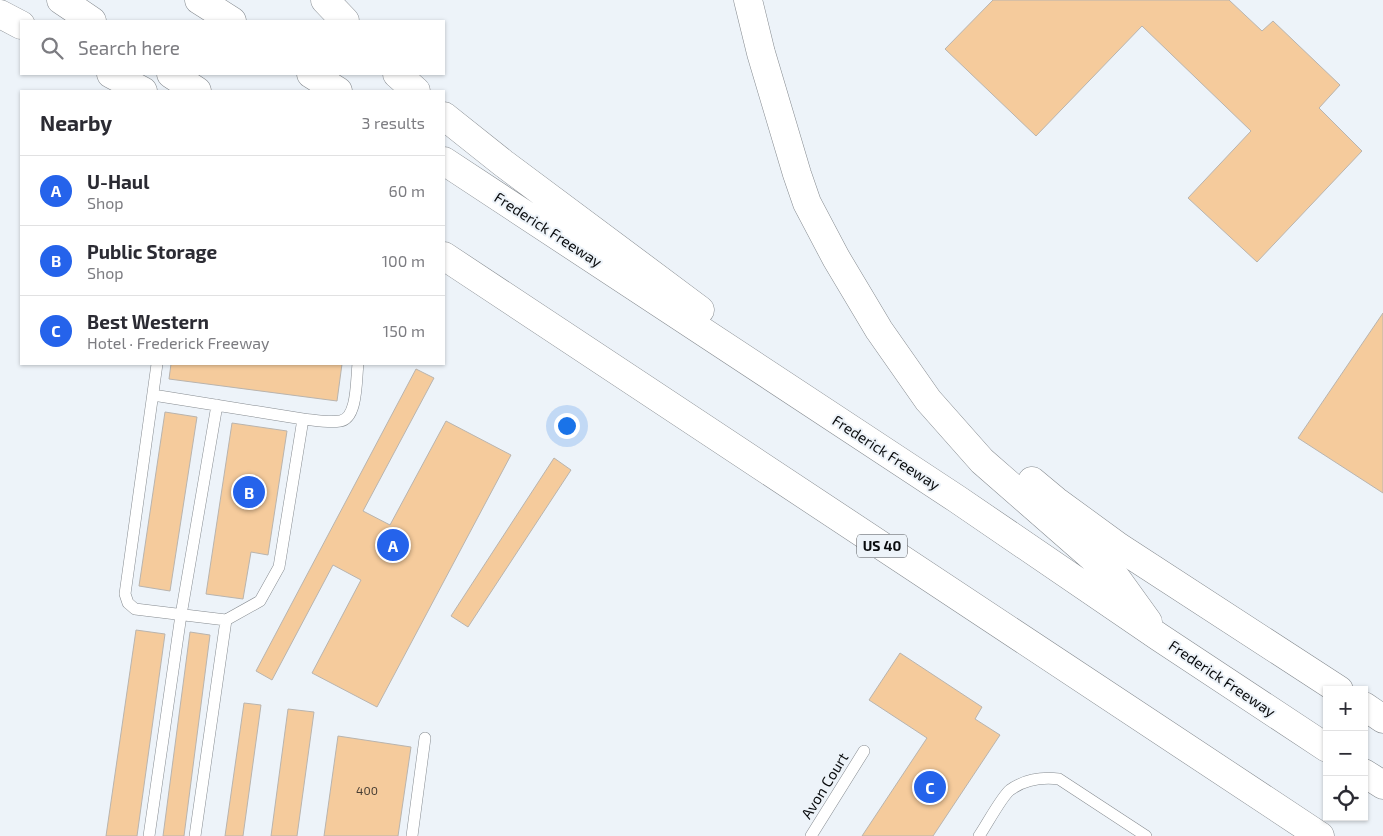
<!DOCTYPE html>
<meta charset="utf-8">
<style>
:root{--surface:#fff;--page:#f2f2f3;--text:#2b2b33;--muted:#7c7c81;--line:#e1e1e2;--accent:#2563eb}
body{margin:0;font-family:"Exo 2",sans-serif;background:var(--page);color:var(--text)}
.controls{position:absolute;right:15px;bottom:15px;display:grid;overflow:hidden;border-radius:0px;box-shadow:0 1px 4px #0004}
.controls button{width:45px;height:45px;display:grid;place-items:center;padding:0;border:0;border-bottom:1px solid var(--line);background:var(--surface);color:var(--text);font:25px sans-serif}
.you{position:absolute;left:566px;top:425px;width:18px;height:18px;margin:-12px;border:4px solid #fff;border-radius:50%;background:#1a73e8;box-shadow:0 0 0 8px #1a73e833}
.badge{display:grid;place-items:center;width:32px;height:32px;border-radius:50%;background:var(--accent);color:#fff;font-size:16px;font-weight:700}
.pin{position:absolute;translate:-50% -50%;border:2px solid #fff;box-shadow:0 1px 5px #0006}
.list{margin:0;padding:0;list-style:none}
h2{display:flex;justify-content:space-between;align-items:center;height:65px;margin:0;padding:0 20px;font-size:21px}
h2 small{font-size:16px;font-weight:400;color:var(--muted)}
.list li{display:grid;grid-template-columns:32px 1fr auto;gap:15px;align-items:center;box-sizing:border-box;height:70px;padding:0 20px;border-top:1px solid var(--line)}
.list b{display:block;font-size:19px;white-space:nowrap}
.list p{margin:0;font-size:16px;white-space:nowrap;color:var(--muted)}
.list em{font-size:16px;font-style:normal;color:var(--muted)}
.icon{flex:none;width:28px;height:28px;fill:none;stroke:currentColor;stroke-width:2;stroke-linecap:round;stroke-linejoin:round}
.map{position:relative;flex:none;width:1383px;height:836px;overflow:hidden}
.search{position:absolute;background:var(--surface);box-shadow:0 1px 4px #0004;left:20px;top:20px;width:425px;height:55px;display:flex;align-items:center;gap:12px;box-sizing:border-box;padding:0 18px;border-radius:0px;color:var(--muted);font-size:19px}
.panel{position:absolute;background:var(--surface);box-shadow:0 1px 4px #0004;left:20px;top:90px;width:425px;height:275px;border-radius:0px}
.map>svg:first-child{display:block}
.building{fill:#f5cb9c;stroke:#b9b4ae}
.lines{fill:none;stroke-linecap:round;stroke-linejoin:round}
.lane-casing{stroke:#868b90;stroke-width:12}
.highway-casing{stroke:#868b90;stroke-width:29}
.lane{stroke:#fff;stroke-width:11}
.highway{stroke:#fff;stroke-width:28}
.labels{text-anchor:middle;stroke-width:4;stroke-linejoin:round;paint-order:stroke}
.number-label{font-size:12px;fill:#453c32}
.shield{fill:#edf3f9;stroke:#4e5154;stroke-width:1}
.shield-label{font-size:14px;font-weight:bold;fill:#0a0c0e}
.street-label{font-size:15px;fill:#0a0c0e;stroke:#edf3f9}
</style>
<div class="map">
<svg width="1383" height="836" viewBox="0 0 1383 836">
<rect width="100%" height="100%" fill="#edf3f9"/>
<path class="building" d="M993,0h236l33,31 11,-10 67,64 -21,23 43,43 -105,111 -69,-64 63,-67 -109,-105 -106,110 -91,-87z
M1383,313v180l-85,-55z
M171,364h171l-5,37 -168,-22z
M416,369l18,9 -71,133 27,14 56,-104 65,34 -134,252 -65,-34 49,-93 -28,-15 -61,115 -16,-9z
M165,412l32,5 -27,174 -31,-5z
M232,423l55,8 -19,124 -17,-3 -8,47 -37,-5z
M554,458l17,12 -103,157 -17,-11z
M136,630l29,4 -28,202h-31z
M190,632l20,3 -26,201h-21z
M900,653l82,54 -7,12 25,16 -67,101h-71l65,-98 -58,-38z
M244,703l17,2 -18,131h-18z
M288,709l26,3 -17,124h-26z
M338,736l73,11 -13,89h-74z"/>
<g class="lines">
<g class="lane-casing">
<path id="lane" d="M157,364l-32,230 3,9 7,6 91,11 34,-19 19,-34 24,-148c11,1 26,4 37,2 18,-2 16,-43 18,-57
M153,395l150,24
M149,836l32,-221 36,-210
M195,836l31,-216
M412,836l13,-98
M811,836l53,-85
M979,836c7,-10 23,-40 31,-46 14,-10 32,-13 49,-11l87,57"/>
</g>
<g class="highway-casing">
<path id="highway" d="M61,0l31,21
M199,0l33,21
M325,0l20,21
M748,0l13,53 36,121 10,29 29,55 43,72 49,70 54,61 135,118 31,43
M0,14l21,11
M111,74l32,17
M171,74l26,17
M311,74l27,17
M397,74l19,17
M444,116l59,47 197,147
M444,161l513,338 202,138 168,111
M444,256l876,580
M1032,481l24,20 63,46 220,143
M1364,706l19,13
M1364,773l19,12"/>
</g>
<use href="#lane" class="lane"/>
<use href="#highway" class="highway"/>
</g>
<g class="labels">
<g class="number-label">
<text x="367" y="795">400</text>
</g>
<rect class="shield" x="857" y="534.5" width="50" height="23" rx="4"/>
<g class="shield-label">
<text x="882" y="551">US 40</text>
</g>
<g class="street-label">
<text transform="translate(548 230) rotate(33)" y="5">Frederick Freeway</text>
<text transform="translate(886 453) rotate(33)" y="5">Frederick Freeway</text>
<text transform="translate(1222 679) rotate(34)" y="5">Frederick Freeway</text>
<text transform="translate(825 786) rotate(-58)" y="5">Avon Court</text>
</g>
</g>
</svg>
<div class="controls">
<button>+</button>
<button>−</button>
<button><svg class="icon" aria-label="locate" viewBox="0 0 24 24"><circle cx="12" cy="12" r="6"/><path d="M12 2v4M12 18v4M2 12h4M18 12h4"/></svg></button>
</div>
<div class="you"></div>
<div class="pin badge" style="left:393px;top:545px">A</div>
<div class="pin badge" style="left:249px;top:492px">B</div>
<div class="pin badge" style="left:930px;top:787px">C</div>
<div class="search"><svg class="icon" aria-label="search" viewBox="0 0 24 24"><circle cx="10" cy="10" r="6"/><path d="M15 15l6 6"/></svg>Search here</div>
<section class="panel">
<h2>Nearby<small>3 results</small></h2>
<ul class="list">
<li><span class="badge">A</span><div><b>U-Haul</b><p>Shop</p></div><em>60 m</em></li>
<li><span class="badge">B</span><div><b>Public Storage</b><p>Shop</p></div><em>100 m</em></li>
<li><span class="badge">C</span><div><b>Best Western</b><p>Hotel · Frederick Freeway</p></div><em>150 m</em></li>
</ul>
</section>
</div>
